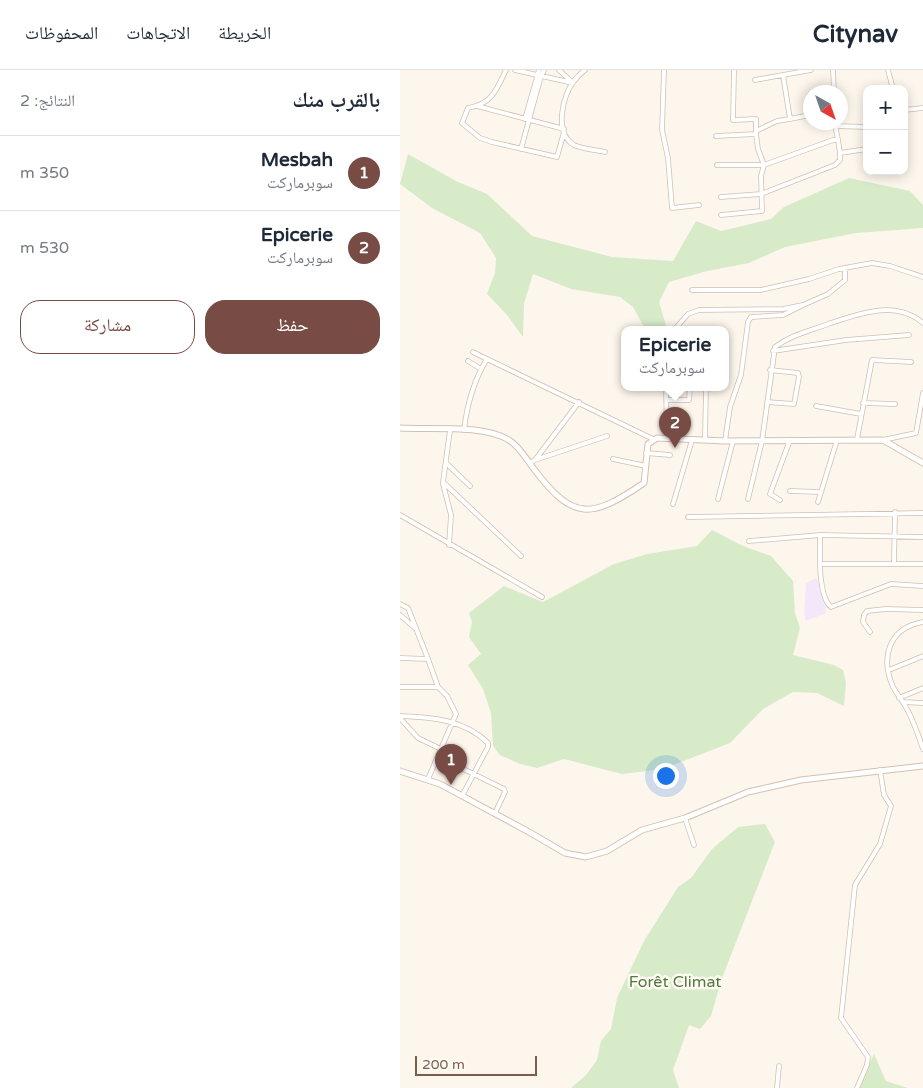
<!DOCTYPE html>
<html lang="ar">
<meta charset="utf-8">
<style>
:root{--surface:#fff;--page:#f2f2f3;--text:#1f2937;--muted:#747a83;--line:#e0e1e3;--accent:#784b44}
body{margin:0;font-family:"Varela Round","Noto Naskh Arabic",sans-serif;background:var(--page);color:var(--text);direction:rtl}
.controls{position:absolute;right:15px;top:15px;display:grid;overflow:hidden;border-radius:10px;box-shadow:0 2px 12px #0003}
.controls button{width:45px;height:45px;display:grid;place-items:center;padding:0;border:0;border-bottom:1px solid var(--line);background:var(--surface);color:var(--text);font:25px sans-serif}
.compass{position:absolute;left:403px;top:15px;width:45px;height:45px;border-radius:50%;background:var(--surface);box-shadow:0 2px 12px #0003;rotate:140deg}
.scale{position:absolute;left:15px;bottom:12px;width:122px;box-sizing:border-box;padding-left:5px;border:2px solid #795d4d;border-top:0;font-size:14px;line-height:18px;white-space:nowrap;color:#795d4d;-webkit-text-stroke:4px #fffaf3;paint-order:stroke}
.you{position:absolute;left:265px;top:705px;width:18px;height:18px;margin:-12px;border:4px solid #fff;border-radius:50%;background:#1a73e8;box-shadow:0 0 0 8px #1a73e833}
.badge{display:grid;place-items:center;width:32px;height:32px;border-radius:50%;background:var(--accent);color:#fff;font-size:16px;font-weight:700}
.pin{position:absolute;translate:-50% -41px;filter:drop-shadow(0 1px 2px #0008)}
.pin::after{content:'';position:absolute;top:26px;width:18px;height:15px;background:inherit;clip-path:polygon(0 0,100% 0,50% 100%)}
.popup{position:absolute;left:221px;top:256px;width:108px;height:65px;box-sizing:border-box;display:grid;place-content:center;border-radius:10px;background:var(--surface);filter:drop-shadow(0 1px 4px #0005);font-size:16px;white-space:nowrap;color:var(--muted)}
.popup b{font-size:19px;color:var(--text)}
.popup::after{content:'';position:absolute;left:50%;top:100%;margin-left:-10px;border:10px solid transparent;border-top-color:var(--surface)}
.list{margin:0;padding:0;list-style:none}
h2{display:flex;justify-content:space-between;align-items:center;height:65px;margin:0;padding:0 20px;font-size:21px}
h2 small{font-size:16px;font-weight:400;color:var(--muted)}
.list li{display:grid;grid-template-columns:32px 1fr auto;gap:15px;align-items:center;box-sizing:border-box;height:75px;padding:0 20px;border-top:1px solid var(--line)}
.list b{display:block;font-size:19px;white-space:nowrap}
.list p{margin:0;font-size:16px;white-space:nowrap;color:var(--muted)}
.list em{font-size:16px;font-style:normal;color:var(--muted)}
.actions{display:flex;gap:10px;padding:15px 20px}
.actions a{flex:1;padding:11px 0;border:1px solid var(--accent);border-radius:20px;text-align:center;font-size:18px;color:var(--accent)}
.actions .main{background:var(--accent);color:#fff}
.map{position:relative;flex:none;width:523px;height:1018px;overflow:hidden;direction:ltr}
header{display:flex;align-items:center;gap:30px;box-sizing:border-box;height:70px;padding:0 25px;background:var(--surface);border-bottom:1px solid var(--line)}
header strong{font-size:24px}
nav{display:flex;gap:28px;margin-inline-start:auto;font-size:18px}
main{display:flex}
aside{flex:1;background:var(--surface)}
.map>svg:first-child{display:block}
.education{fill:#f3e8fa}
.green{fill:#d7ebc9}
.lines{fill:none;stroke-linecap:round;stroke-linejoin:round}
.street-casing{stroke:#d0bfb0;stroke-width:5.5}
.secondary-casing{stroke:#d5c1b0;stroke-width:7}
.street{stroke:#fff;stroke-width:4}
.secondary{stroke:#fff;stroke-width:5}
.labels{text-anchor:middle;stroke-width:5;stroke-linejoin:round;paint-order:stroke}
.park-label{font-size:16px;fill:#527942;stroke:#fffaf3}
</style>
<header>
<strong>Citynav</strong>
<nav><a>الخريطة</a><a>الاتجاهات</a><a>المحفوظات</a></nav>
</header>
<main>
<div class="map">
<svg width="523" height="1018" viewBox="0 0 523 1018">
<rect width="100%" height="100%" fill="#fdf6ec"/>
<path class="education" d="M416,508l9,20 1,15 -20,8 -2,-8 2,-30z"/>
<path class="green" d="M8,84l48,27 31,13 45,42 80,21 61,4 23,-40 25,10 50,-12 13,-12 65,-29 61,13 13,14v23l-67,5 -71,14 -36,16 -42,8 -38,11 -10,20 8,27h-22l-12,-22 -13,-10 -49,-8 -38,-15 -9,30 -1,33 -16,-22 -20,-21 8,-21 1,-15 -16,-25 -48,-25 -32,-24z
M312,460l31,16 28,10 22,25 2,32 5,15 -7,27 41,10 9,5 3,12 -2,24 -27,-13 -24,-1 -30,17 -33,34 -67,26 -41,5 -58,-15 -27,9 -17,-4 -20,-9 -7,-9 -2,-33 -8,-24 -15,-24 13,-11 -12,-17 3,-15 -3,-9 35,-27 39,16 71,-38 33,-10 50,-8z
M365,754l10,18 -53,136 -11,38 -11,13 -11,-4 -16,45 6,18h-108l15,-13 11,-15 4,-19 10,-12 6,-31 27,-57 34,-54 13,-9 21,-29 26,-22z
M474,984l12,27 22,7h-50z"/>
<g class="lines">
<g class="street-casing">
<path id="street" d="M106,0c-10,21 -14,34 -38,38l-6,15 18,15 12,4 65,15 7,-25
M115,0l58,13
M159,0l13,12
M185,0c-4,3 -8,7 -11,11 -12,15 -20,52 0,64 8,4 22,5 31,7
M264,0l-2,60 6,28 4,50 27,-3
M334,0l-1,50 23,-1v15
M433,0l1,22
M488,0l5,19
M355,10l28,-5
M77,36l87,23
M504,40l19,-2
M410,45l-20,4 -7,-44 28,-5
M125,49l14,-49
M430,52l5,4 32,1
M435,55l3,15
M356,61l21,-10 13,-2
M316,66l40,-2 2,15 6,16 -3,11 1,35 -41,4
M121,79l20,-73 3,-6
M317,95h47l69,-25h5l2,13 27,-4
M321,127l40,-3 74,-29 5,-5v-7
M292,220h69l48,-11 30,-10 33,-6 18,3 33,11
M275,259l13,-15 11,-4 84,-1 20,-4 25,-11 17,-14v-12
M373,281l73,-11 63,-5
M87,289l166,80
M68,291l13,8
M266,317l1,51
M267,330h22l1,-13
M367,332l27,2 5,-27 -1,-4 -28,-3
M463,333l32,1
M416,336l45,8
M50,360l-7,52 78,74
M64,360c3,-25 10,-50 23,-71l-14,-7
M457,369l15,-79 39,2
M305,370l1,-53
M483,370l33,-7 7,-40
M325,371l5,-34 11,-32 7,-53 3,-5 32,-2 18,-9
M246,383l24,2
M213,389l33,7
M135,390l72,-24
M46,393l24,23
M130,393l5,-3 44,-58
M43,414l8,31 -2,30
M390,421l30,1
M318,429l15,-58
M348,429l14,-58 13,-94c16,-12 34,-16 53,-23 30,-10 67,-25 95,-1
M380,430l-10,-6 20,-54
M418,432l19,-62
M273,434l19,-64
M0,445l142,82
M288,447l235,-4
M349,471l71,-6 103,2
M420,494v-29
M494,494l1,-52
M523,494h-103c0,11 2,36 11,43l60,-23 32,2
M0,534l8,4 20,51
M0,545l15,13
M523,552c-34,6 -43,35 -30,65 5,9 12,17 16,26 6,12 10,24 14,36
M470,562l-7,-10 1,-7 3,-4 19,-2 37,1
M0,588l28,1 10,28h-38
M489,600l34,-14
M499,628l24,-10
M503,632l20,1
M0,646c32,1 65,4 88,27v4l-26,49
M0,648l18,20 23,11
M39,687l65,32 1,3 -10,21
M28,709l28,-65 -9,-18 -9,-9
M285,748l9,27
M377,1018l2,-22
M457,1018l10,-23 1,-8 -27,-39 14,-133 25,-41 11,-38 -7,-11 -4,-25"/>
</g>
<g class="secondary-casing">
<path id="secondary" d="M0,358c31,2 82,-4 109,12 11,7 17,19 25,29 39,52 57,50 110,14l4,-39 9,-6 68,3 158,-1 40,23
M0,701l40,13 89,48 36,21 21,4 21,-6 35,-21 43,-12 63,-26 53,-12 122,-14"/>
</g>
<use href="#street" class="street"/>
<use href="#secondary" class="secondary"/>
</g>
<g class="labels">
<g class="park-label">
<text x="275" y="917">Forêt Climat</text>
</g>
</g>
</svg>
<div class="controls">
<button>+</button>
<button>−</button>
</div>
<svg class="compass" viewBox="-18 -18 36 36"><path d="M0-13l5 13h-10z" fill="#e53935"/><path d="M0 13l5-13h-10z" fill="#747a83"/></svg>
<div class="scale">200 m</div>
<div class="you"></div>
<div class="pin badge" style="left:51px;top:715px">1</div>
<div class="pin badge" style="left:275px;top:378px">2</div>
<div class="popup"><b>Epicerie</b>سوبرماركت</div>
</div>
<aside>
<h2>بالقرب منك<small>النتائج: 2</small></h2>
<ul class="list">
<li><span class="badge">1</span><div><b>Mesbah</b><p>سوبرماركت</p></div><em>350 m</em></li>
<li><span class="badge">2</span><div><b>Epicerie</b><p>سوبرماركت</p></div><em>530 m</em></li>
</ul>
<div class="actions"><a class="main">حفظ</a><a>مشاركة</a></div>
</aside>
</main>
